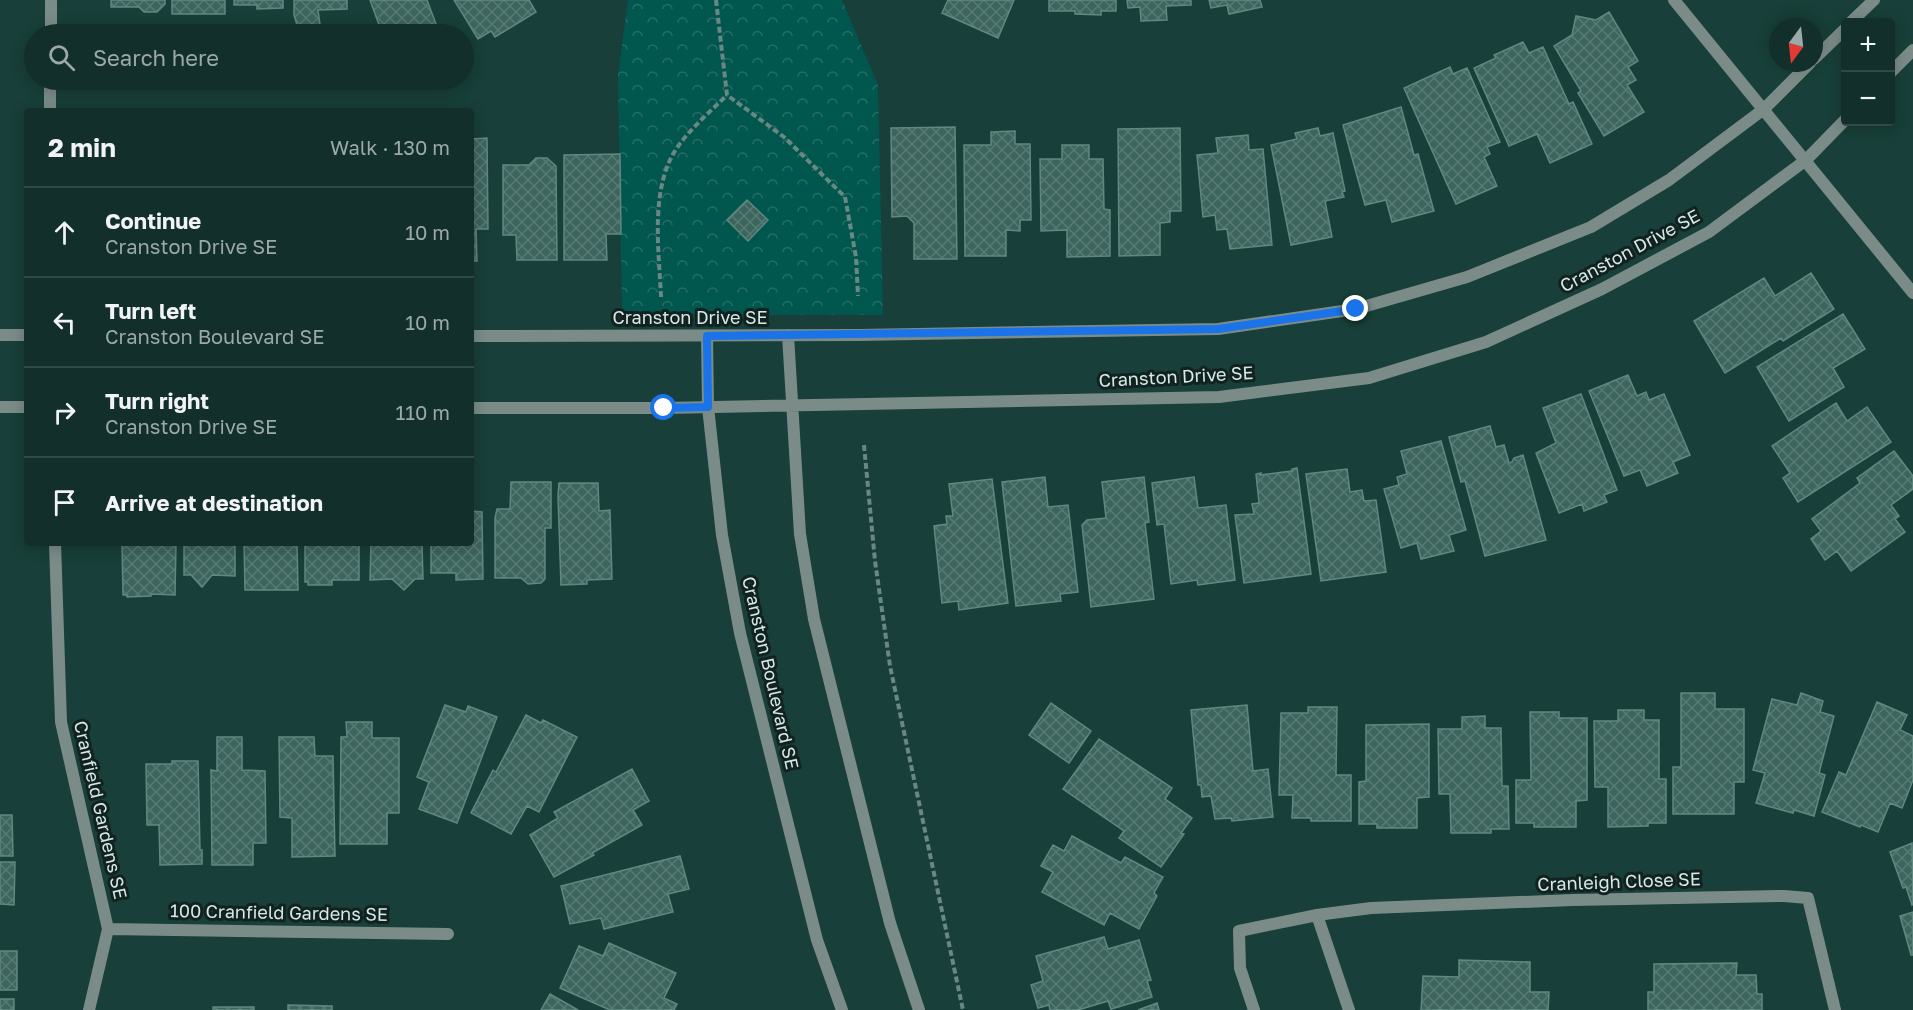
<!DOCTYPE html>
<meta charset="utf-8">
<style>
:root{--surface:#122f2b;--page:#1b3733;--text:#f1f3f6;--muted:#9ca9a9;--line:#314a47}
body{margin:0;font-family:"Golos Text",sans-serif;background:var(--page);color:var(--text)}
.controls{position:absolute;right:18px;top:18px;display:grid;overflow:hidden;border-radius:6px;box-shadow:0 3px 15px #0003}
.controls button{width:54px;height:54px;display:grid;place-items:center;padding:0;border:0;border-bottom:2px solid var(--line);background:var(--surface);color:var(--text);font:30px sans-serif}
.compass{position:absolute;left:1769px;top:18px;width:54px;height:54px;border-radius:50%;background:var(--surface);box-shadow:0 3px 15px #0003;rotate:195deg}
.stop{position:absolute;width:18px;height:18px;margin:-14px;border:4px solid #1a73e8;border-radius:50%;background:#fff}
.stop.end{background:#1a73e8;border-color:#fff;box-shadow:0 2px 6px #0008}
.list{margin:0;padding:0;list-style:none}
h2{display:flex;justify-content:space-between;align-items:center;height:78px;margin:0;padding:0 24px;font-size:26px}
h2 small{font-size:20px;font-weight:400;color:var(--muted)}
.list li{display:grid;grid-template-columns:39px 1fr auto;gap:18px;align-items:center;box-sizing:border-box;height:90px;padding:0 24px;border-top:2px solid var(--line)}
.list b{display:block;font-size:22px;white-space:nowrap}
.list p{margin:0;font-size:20px;white-space:nowrap;color:var(--muted)}
.list em{font-size:20px;font-style:normal;color:var(--muted)}
.icon{flex:none;width:33px;height:33px;fill:none;stroke:currentColor;stroke-width:2;stroke-linecap:round;stroke-linejoin:round}
.map{position:relative;flex:none;width:1913px;height:1010px;overflow:hidden}
.search{position:absolute;background:var(--surface);box-shadow:0 3px 15px #0003;left:24px;top:24px;width:450px;height:66px;display:flex;align-items:center;gap:15px;box-sizing:border-box;padding:0 21px;border-radius:33px;color:var(--muted);font-size:22px}
.panel{position:absolute;background:var(--surface);box-shadow:0 3px 15px #0003;left:24px;top:108px;width:450px;height:438px;border-radius:6px}
.map>svg:first-child{display:block}
.park{fill:url(#park-crowns)}
.building{fill:url(#building-cross-hatch);stroke:#608880;stroke-width:1.5}
.lines{fill:none;stroke-linecap:round;stroke-linejoin:round}
.path{stroke:#698883;stroke-width:4;stroke-dasharray:6 3;stroke-linecap:butt}
.minor{stroke:#7b8c88;stroke-width:12}
.tertiary{stroke:#7b8c88;stroke-width:12}
.route{stroke:#1a73e8;stroke-width:8}
.labels{text-anchor:middle;stroke-width:6;stroke-linejoin:round;paint-order:stroke}
.street-label{font-size:18px;fill:#d5eae6;stroke:#122220}
</style>
<div class="map">
<svg width="1913" height="1010" viewBox="0 0 1913 1010">
<defs>
<pattern id="park-crowns" width="20" height="18" patternUnits="userSpaceOnUse" patternTransform="scale(1.5)"><rect width="20" height="18" fill="#01564d"/><path d="M2 6a3 3 0 1 1 6 0M12 15a3 3 0 1 1 6 0" fill="none" stroke="#256e67"/></pattern>
<pattern id="building-cross-hatch" width="8" height="8" patternUnits="userSpaceOnUse" patternTransform="scale(1.5)"><rect width="8" height="8" fill="#3d645d"/><path d="M0 0l8 8M0 8l8-8" fill="none" stroke="#587a74"/></pattern>
</defs>
<rect width="100%" height="100%" fill="#183f39"/>
<path class="park" d="M628,0h214l36,85 5,230 -261,-1 -4,-238z"/>
<path class="building" d="M111,0h54v4l-8,8h-13l-5,-5h-28z
M172,0h53v14h-53z
M234,0h49v8l-26,1v-4h-23z
M294,0h53v9l-29,1 3,22h-22l-5,-17z
M370,0h57l12,32 -7,2h-28l-3,-8 -19,7z
M454,0h75l7,12 -41,25 -4,-6 -13,8z
M948,0h66l-16,38 -56,-25z
M1049,0h67v11h-15v4l-26,-1v-3h-26z
M1127,0h64v5l-25,1 1,14 -26,1 -1,-14 -12,1z
M1209,0h51l2,7 -33,7 -2,-9 -16,3z
M1609,12l29,49 -10,6 8,13 -9,5 17,27 -40,24 -26,-43 3,-2 -27,-45 18,-11 4,-19 20,4z
M1523,42l6,11 14,-6 26,57 4,-2 19,42 -42,19 -13,-29 -28,12 -35,-78 22,-10 -2,-3z
M1450,67l3,7 14,-6 33,74 -13,5 3,7 -6,3 13,29 -41,18 -52,-116z
M1401,107l13,48 4,-1 16,57 -42,11 -6,-22 -21,5 -22,-80z
M955,127l2,132h-43v-36l-7,-7 -15,1 -1,-89z
M1180,128l1,83h-11v11l-10,1v32l-41,1 -1,-127z
M1318,128l2,8 13,-3 12,58 -3,1 2,5 -19,4 7,36 -41,8 -20,-100 26,-6 -2,-6z
M1015,131v13h15l1,76h-11v11l-14,-1v26h-41l-1,-111h27v-13z
M1248,135l1,15 14,-1 9,96 -42,4 -3,-20 -10,1 -2,-15 -12,2 -6,-62 21,-2 -2,-15z
M487,138l1,91h-12l1,32h-6v-122z
M1062,145h27v14h14l1,50 6,1v46l-43,1v-27l-26,1 -1,-72h22z
M620,154l1,80h-15l1,26h-43v-105z
M536,158h11l9,8 1,94h-40l-1,-25h-13v-70h26z
M747,200l21,20 -20,21 -21,-21z
M1811,273l23,36 -51,32 -2,-3 -56,35 -31,-52 70,-43 11,18z
M1843,314l22,35 -32,19 11,19 -55,34 -32,-54z
M1628,375l9,21 9,-4 3,8 15,-6 26,61 -17,7 5,11 -31,13 -7,-16 -16,6 -35,-85z
M1581,394l36,96 -13,5 3,7 -23,9 -2,-7 -23,9 -23,-60 20,-10 -13,-35z
M1836,403l11,18 20,-14 24,35 -93,60 -15,-24 7,-5 -18,-27z
M1490,426l6,21 8,-2 5,18 3,-1 2,-4 9,-3 23,85 -61,16 -20,-75 -4,1 -12,-45z
M1441,441l25,89 -17,5 5,16 -33,8 -4,-16 -16,5 -17,-59 15,-4 -2,-8 10,-3 -6,-23z
M1894,451l19,25v13l-22,16 8,11 -4,3 10,13 -54,39 -14,-20 -12,9 -14,-21 10,-8 -9,-12 48,-36 -3,-5z
M1297,468l14,106 -67,9 -9,-68 19,-1 -2,-10 7,-1 -3,-29 5,-1 -1,2 32,-4v-2z
M1347,469l3,23 12,-2 2,11 12,-1 10,72 -65,9 -15,-107z
M1045,477l3,30 20,-2 10,87 -18,2 1,7 -45,5 -14,-124z
M1144,477l5,45 -4,1 9,76 -63,8 -9,-82 5,-5 19,-2 -4,-36z
M1194,477l4,31 28,-3 9,75 -37,5 -1,-5 -26,4 -7,-60 -7,1 -5,-42z
M992,479l16,124 -49,7 -1,-9 -16,2 -8,-77 13,-2 -1,-8h7l-4,-32z
M511,482h40v46h-6v51l-4,4 -13,1 -7,-6h-26v-60l2,-9h13z
M559,483h39l1,28 11,-1 2,69 -25,1v4l-26,1 -3,-89z
M471,485v26l11,1 1,67 -27,1v-7h-25v-30h40z
M122,543h54l-1,52 -24,-1v2l-24,1v-2h-4z
M184,543h51v33l-23,-1 -10,12 -11,-12h-7z
M244,543h53l1,47h-53z
M305,543h54v37h-27v5h-24v-3h-3z
M371,543h51l1,36h-8l-11,11 -12,-11 -22,1z
M1681,693h34v16h29v73h-10v32h-61v-47h8z
M1801,693l22,8 -3,11 14,4 -15,57 6,2 -11,41 -20,-6 -1,3 -37,-10 9,-30 -12,-3 19,-71 25,6z
M1877,702l30,13 -7,15 13,6v44l-11,28 -12,-5 -12,29 -17,-7 -1,2 -38,-15 17,-40 7,3z
M1051,703l40,28 -22,32 -40,-28z
M445,705l21,7 2,-6 29,11 -40,106 -38,-14 10,-27 -12,-5z
M1247,705l6,66 15,-2 5,48 -41,4 -1,-3 -16,1 -4,-23 -9,1 -1,-12h-3l-7,-75z
M1308,707h29l-1,68h15v46h-40v-3h-19l1,-23h-14l2,-82h27z
M1618,710h26v10h15v59h7v44h-18v3l-40,1v-40h-13l-1,-66h24z
M1530,712h29v6h28v82l-11,1v26h-42v-4h-18v-43h15z
M526,715l15,8 2,-3 34,17 -38,75 -12,-6 -16,28 -40,-21 22,-43 3,2z
M1485,716v12h16l1,58h6l1,43h-18v4h-40l-1,-39h-11l-1,-65h24v-12z
M346,722h26v16h27v75h-12v31h-47l1,-107h6z
M1429,724v73l-12,1v30h-40v-4h-18v-42l7,-1v-56z
M217,737h25v33l23,1 1,72h-13v22h-41l-1,-95 6,1z
M279,737h35l1,19h18l2,100 -43,1v-39l-12,-1z
M1099,739l73,49 -7,11 27,19 -11,15 3,1 -23,33 -42,-29 5,-7 -61,-42z
M172,761h26l2,89h2v14l-42,1 -1,-40h-12l-1,-61h26z
M632,769l17,32 -16,9 9,15 -50,28 2,2 -40,22 -24,-42 28,-17 -4,-6z
M0,815h12l1,41h-13z
M1072,836l49,27 4,-6 38,20 -9,16 3,3 -18,33 -29,-16 -6,12 -62,-33 11,-20 -12,-6 12,-21 11,6z
M1912,843l1,61 -1,1 -6,-18 -3,1 -13,-36z
M680,856l9,33 -21,5 5,18 -69,17 -3,-11 -31,6 -9,-38z
M0,862h15l-1,43 -14,-1z
M1913,912v43h-2l-11,-39z
M1104,937l4,12 31,-9 12,40 -4,1 5,16 -41,12 -3,-8 -30,9h-28l-1,-5 -11,3 -7,-23 12,-4 -7,-25z
M609,943l67,30 -12,25 13,6 -3,6h-64l-50,-22 19,-42 24,10z
M0,951h17v39h-17z
M1459,960l71,2v30h19l-1,18h-127l2,-34 36,1z
M1737,963l-1,12h20l1,19h5v16h-114v-18h6v-28z
M550,994l28,16h-37z
M0,999h14v11h-14z
M1157,1003l2,7h-21z
M288,1005l44,1v4h-44z
M213,1007h41v3h-41z"/>
<g class="lines">
<path class="path" d="M716,0l11,95 57,42 61,60 11,60 2,39
M661,297c-2,-47 -12,-112 18,-152 13,-18 32,-34 48,-50
M864,445l11,116 15,105 73,344"/>
<path class="minor" d="M1674,0l239,293
M51,34v-34
M50,111v-31
M55,543l6,179 47,207 -19,81
M1317,915l32,95
M108,929l340,5
M1254,1010l-14,-42 -1,-37 78,-16 54,-7 202,-8 211,-4 24,2 27,112"/>
<path class="tertiary" d="M1851,22l23,-22
M1814,59l32,-31
M1890,73l23,-23
M0,335h27
M788,335l12,199 14,85 76,304 29,87
M471,336l387,-1 360,-6 138,-20 111,-32 124,-50 78,-47 95,-71 46,-46
M707,336l1,71 14,128 18,98 77,307 25,70
M0,407h27
M471,408h193l555,-11 150,-19 117,-36 116,-53 107,-57 97,-72 40,-41"/>
</g>
<g class="lines">
<path class="route" d="M664,408l44,-1 -1,-71 511,-7 138,-20"/>
</g>
<g class="labels">
<g class="street-label">
<text transform="translate(1630 251) rotate(-28)" y="6">Cranston Drive SE</text>
<text x="690" y="324">Cranston Drive SE</text>
<text transform="translate(1176 377) rotate(-3)" y="6">Cranston Drive SE</text>
<text transform="translate(770 673) rotate(77)" y="6">Cranston Boulevard SE</text>
<text transform="translate(100 810) rotate(77)" y="6">Cranfield Gardens SE</text>
<text transform="translate(1619 882) rotate(-2)" y="6">Cranleigh Close SE</text>
<text transform="translate(279 913) rotate(1)" y="6">100 Cranfield Gardens SE</text>
</g>
</g>
</svg>
<div class="controls">
<button>+</button>
<button>−</button>
</div>
<svg class="compass" viewBox="-18 -18 36 36"><path d="M0-13l5 13h-10z" fill="#e53935"/><path d="M0 13l5-13h-10z" fill="#9ca9a9"/></svg>
<div class="stop" style="left:664px;top:408px"></div>
<div class="stop end" style="left:1356px;top:309px"></div>
<div class="search"><svg class="icon" aria-label="search" viewBox="0 0 24 24"><circle cx="10" cy="10" r="6"/><path d="M15 15l6 6"/></svg>Search here</div>
<section class="panel">
<h2>2 min<small>Walk · 130 m</small></h2>
<ul class="list">
<li><svg class="icon" aria-label="ahead" viewBox="0 0 24 24"><path d="M12 20V5M6 11l6-6 6 6"/></svg><div><b>Continue</b><p>Cranston Drive SE</p></div><em>10 m</em></li>
<li><svg class="icon" aria-label="left" viewBox="0 0 24 24"><path d="M17 20v-9H6M10 6l-5 5 5 5"/></svg><div><b>Turn left</b><p>Cranston Boulevard SE</p></div><em>10 m</em></li>
<li><svg class="icon" aria-label="right" viewBox="0 0 24 24"><path d="M7 20v-9h11M14 6l5 5-5 5"/></svg><div><b>Turn right</b><p>Cranston Drive SE</p></div><em>110 m</em></li>
<li><svg class="icon" aria-label="arrive" viewBox="0 0 24 24"><path d="M6 21V4h12l-3 4 3 4H6"/></svg><div><b>Arrive at destination</b></div></li>
</ul>
</section>
</div>
